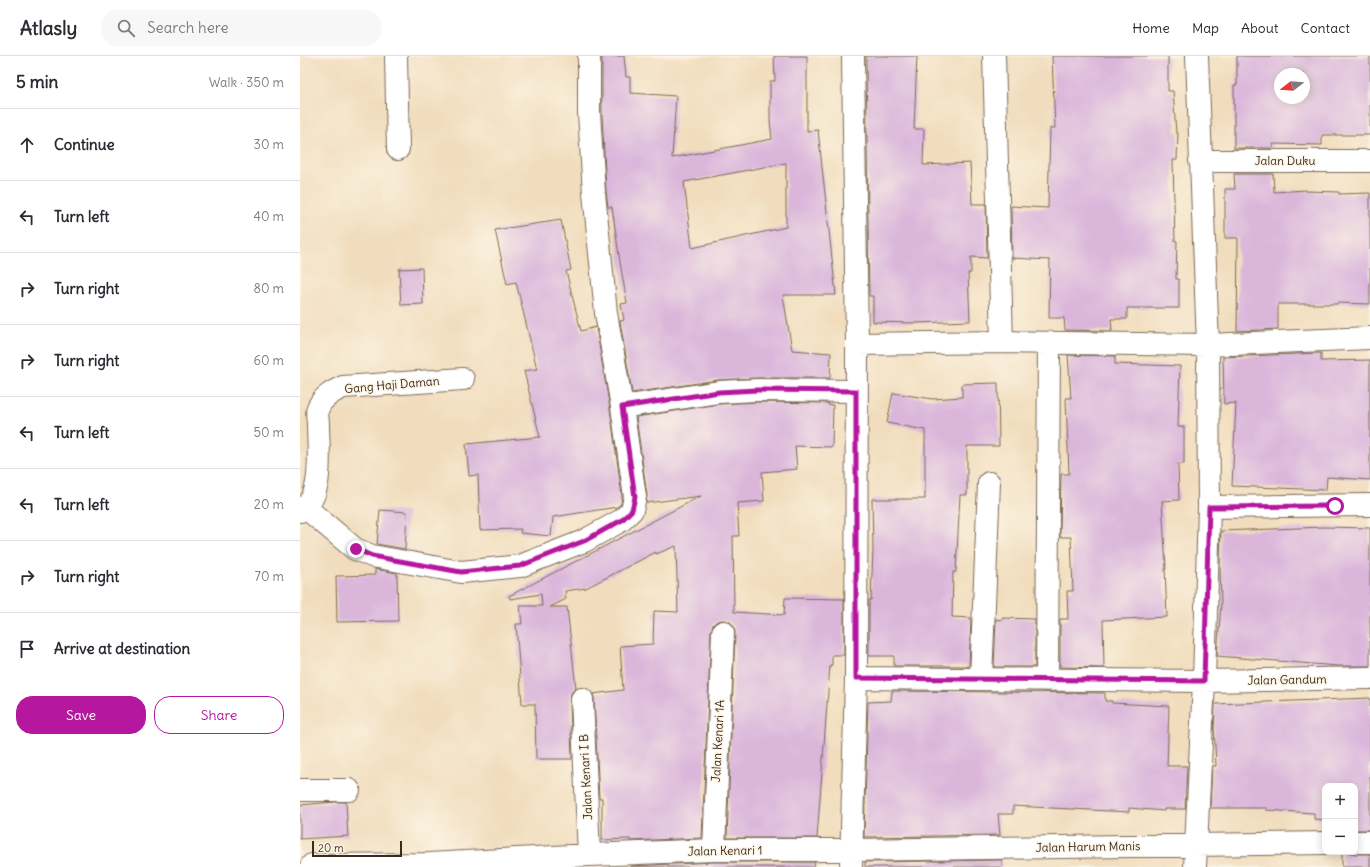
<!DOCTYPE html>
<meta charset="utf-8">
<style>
:root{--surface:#fff;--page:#f7f7f7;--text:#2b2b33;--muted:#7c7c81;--line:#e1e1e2;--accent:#b5179e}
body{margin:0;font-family:Delius,sans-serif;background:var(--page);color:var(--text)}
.controls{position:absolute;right:12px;bottom:12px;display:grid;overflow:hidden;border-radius:8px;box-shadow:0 2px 10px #0003}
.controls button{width:36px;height:36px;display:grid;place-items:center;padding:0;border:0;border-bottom:1px solid var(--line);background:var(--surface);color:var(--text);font:20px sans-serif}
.compass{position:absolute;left:974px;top:12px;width:36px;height:36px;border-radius:50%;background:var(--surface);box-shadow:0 2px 10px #0003;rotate:253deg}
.scale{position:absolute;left:12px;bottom:10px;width:90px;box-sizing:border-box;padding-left:4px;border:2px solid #3b2a1e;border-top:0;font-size:11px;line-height:14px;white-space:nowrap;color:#3b2a1e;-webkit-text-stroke:3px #fcf5e5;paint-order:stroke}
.stop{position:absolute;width:12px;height:12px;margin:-9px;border:3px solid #b5179e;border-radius:50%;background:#fff}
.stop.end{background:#b5179e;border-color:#fff;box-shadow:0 1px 4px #0008}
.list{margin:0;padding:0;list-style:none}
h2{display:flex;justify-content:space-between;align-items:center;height:52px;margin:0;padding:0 16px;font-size:17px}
h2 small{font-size:13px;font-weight:400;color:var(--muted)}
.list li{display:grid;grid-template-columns:26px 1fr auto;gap:12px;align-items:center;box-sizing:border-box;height:72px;padding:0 16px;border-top:1px solid var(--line)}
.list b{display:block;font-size:15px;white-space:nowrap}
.list em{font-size:13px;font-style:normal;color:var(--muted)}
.actions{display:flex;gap:8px;padding:12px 16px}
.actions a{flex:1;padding:9px 0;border:1px solid var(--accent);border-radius:16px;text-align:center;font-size:14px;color:var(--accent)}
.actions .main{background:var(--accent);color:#fff}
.icon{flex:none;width:22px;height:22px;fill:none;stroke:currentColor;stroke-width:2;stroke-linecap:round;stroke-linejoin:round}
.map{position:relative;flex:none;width:1070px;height:811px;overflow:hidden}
header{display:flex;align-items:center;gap:24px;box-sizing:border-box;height:56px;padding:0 20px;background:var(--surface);border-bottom:1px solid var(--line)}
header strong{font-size:19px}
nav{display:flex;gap:22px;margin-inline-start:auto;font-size:14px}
.search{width:280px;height:36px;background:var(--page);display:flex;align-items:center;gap:10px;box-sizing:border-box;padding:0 14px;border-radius:16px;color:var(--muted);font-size:15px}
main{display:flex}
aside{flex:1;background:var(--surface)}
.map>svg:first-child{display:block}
.building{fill:#dab6db;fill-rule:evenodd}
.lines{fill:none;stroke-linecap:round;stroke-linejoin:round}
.street-casing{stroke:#7b6956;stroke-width:24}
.street{stroke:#fff;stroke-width:22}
.route{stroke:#b5179e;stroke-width:5}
.labels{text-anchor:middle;stroke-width:3;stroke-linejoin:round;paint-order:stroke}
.street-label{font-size:12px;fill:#3b2a1e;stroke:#fcf5e5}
</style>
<header>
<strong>Atlasly</strong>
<div class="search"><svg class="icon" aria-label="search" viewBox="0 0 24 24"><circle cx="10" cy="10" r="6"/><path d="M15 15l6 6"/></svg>Search here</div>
<nav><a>Home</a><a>Map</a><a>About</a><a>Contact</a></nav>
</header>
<main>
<aside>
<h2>5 min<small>Walk · 350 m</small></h2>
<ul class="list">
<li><svg class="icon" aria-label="ahead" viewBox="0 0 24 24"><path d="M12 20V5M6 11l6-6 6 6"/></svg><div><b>Continue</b></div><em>30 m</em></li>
<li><svg class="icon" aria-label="left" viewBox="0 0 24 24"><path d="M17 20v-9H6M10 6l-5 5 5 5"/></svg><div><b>Turn left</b></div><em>40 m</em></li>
<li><svg class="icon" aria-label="right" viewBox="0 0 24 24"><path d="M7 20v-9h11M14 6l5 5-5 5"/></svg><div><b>Turn right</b></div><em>80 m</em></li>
<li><svg class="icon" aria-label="right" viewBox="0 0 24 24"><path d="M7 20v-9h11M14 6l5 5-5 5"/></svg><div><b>Turn right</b></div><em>60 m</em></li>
<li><svg class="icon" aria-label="left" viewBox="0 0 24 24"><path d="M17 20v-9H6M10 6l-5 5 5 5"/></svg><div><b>Turn left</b></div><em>50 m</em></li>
<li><svg class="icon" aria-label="left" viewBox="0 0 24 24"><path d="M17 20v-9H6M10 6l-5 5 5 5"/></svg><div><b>Turn left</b></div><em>20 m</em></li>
<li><svg class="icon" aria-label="right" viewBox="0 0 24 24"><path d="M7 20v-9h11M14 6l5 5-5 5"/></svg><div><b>Turn right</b></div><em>70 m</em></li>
<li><svg class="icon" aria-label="arrive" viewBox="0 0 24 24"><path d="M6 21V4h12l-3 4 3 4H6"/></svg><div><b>Arrive at destination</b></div></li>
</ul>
<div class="actions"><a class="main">Save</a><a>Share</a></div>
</aside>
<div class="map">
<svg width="1070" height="811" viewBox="0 0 1070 811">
<rect width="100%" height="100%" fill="#fcf5e5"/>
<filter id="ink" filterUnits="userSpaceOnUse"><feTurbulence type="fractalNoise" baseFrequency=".025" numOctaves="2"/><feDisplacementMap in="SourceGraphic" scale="8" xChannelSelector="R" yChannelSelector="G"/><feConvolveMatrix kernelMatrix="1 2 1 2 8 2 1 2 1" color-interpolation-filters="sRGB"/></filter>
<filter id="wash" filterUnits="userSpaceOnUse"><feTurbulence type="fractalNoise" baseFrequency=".012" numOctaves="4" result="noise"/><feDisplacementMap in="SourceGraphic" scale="16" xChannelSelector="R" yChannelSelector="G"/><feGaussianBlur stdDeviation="0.9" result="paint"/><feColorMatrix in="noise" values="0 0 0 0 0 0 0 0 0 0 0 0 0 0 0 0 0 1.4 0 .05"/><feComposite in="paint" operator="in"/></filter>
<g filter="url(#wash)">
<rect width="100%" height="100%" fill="#f1ddbd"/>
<g id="blocks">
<path class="building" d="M302,0h22l2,21h4v16l46,3 -4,62 100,-19 -2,-18v-40h5l-1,-25h33v75l11,-1 18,165h-53l9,55 39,3 -1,25h-73l-39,2 -86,13 -12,-72 4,-1 -3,-16 6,-1 -7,-41 -8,-55h-4l-2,-15 -4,-79zM486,107v64l-94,21 -8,-66z
M566,0h51l-3,73h10l-1,36 47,-2 2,41h14l1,54 -16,-1v16h-3l2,48 -54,2 -43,-1v-26h-4z
M752,0h116v35h5l3,42h2l-1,27h-4l2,81h2l-1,38h3v29h-52v11h-16l1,12 -47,-1 -1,-12h-15l1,-58 -38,-2 -1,-52 37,2 2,-80h5z
M937,0h133v79h-48v10l-49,-1v4h-39v-63h3zM980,18h24v24h-24z
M934,118h39l1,18 32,-2v1l33,1v2l31,-1v111l-33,-1v1h-59v25l-41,2 1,-93h-13v-49h10z
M261,164l10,50 -5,1 15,60 15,-4 14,82 12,87 -1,8 -4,3 -64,10 -2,19 -31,-3 1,-4 -41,1 -2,-55 -9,1 -3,-32 74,-7 -16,-66 13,-2 -21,-87 -9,2 -12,-54z
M122,212l1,36 -22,1 -2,-36z
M1021,297v8l49,-1v120l-43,-3 -1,13 -94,-4 4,-83 -12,1 -1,-47z
M768,299l47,1v8l65,2 -2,61h6v37h-6l1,36 -17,1 4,68h-1l2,48 -64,3 1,48 -44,-1v-48h8l-1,-28h6l-2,-54h-11l1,-63h8l-3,-76h5z
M698,327l1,63h-32v49h-7l-4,77h-3l-1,45 19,1 -2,48h-75v-10h-25v-56h2l2,-51 -1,-50h53v-69l-38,-7 6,-30 40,6 29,-2v-13z
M457,346l72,1 -1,2h5l-1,42 -37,-1 2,23 -35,3 2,29 -27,2 2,33h-6l1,76 50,3 1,-17 59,1v56h-12v10h-2l-13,173h-90l8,-205 -1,-6 -4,-5 -7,-2 -6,1 -4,4 -2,6 -9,207 -72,3v-2l-28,1v-42h-3l-5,-100 -1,-4 30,-4 -3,-44 33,-2 1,-33 24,1 -2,-66 -20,8v-2l-70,36 -21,3 1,8 -16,8h17l9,81 -5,5 -1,7 2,59h-36l-1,-55h-13l-6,-80h6l-2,-18h22l-1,-12 -31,5 -1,-3 192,-100 -55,7 1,-8 -11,-78 84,-13z
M80,454l27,2 -2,37 -28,-5z
M1024,471l46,1v138h-33l-120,-10 4,-53 -1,-34 1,-38z
M75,513l22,4 1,48 -61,1 -1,-46 39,-1z
M702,562l33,1v48h-41l2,-48 6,1z
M592,635l213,2v8h7v2l57,3 -2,60h20l-2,43h-21v2l-35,-3v4l-116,-6v8h-15l2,21 -136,2 4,-135 23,-1z
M1070,642v132h-15v-44h-30v34l-11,-1v-6l-48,-3 1,-2h-57l2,-42h4l-2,-39 1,-23z
M35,746h11l2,34 -48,3v-34z
M1042,796h6l7,2h15v13h-28z
M702,804v7h-137v-5z
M414,806h101l-1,5h-184v-1z"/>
</g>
</g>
<g filter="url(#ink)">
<use href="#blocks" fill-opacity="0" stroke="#7b6956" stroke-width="1"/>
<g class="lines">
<g class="street-casing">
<path id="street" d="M96,0l2,93
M694,0l8,286
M900,105h170
M557,288l145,-2 206,3 162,-7
M322,351l97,-15 38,-2 99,1
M909,451l161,-2
M6,452l49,41 17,7 89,16 59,-6 64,-25 38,-21 10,-10 3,-13 -13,-90 -16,-94 -12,-120 -5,-80v-57
M0,455c25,-12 18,-64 18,-87 0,-4 -2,-12 0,-16 4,-11 16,-17 25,-21l120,-8
M556,622l348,3 166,-3
M681,623l8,-196
M747,624l2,-337
M282,643l7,156
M0,734h49
M1055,786h15
M414,794l9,-218
M11,811l1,-2h13l104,-1 160,-9 125,-5h137l474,-7
M551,811l5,-189 1,-334 -4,-288
M895,811l9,-186 5,-174 -1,-162 -11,-289"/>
</g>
<use href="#street" class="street"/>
</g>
</g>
<g class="lines" filter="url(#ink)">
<path class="route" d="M56,493l16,7 89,16 59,-6 64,-25 38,-21 10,-10 3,-13 -13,-90 97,-15 38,-2 99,1v287l348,3 5,-174 126,-1"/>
</g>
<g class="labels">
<g class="street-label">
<text x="985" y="109">Jalan Duku</text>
<text transform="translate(92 329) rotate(-5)" y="4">Gang Haji Daman</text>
<text transform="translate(987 624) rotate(-1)" y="4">Jalan Gandum</text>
<text transform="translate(418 685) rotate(-87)" y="4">Jalan Kenari 1A</text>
<text transform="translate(286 721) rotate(-93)" y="4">Jalan Kenari I B</text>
<text transform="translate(788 791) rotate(-1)" y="4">Jalan Harum Manis</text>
<text transform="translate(425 795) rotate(-1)" y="4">Jalan Kenari 1</text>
</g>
</g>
</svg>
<div class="controls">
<button>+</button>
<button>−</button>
</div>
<svg class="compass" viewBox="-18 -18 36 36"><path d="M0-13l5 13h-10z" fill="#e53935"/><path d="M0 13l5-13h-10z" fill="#7c7c81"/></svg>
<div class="scale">20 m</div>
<div class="stop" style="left:1035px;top:450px"></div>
<div class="stop end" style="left:56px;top:493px"></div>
</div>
</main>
